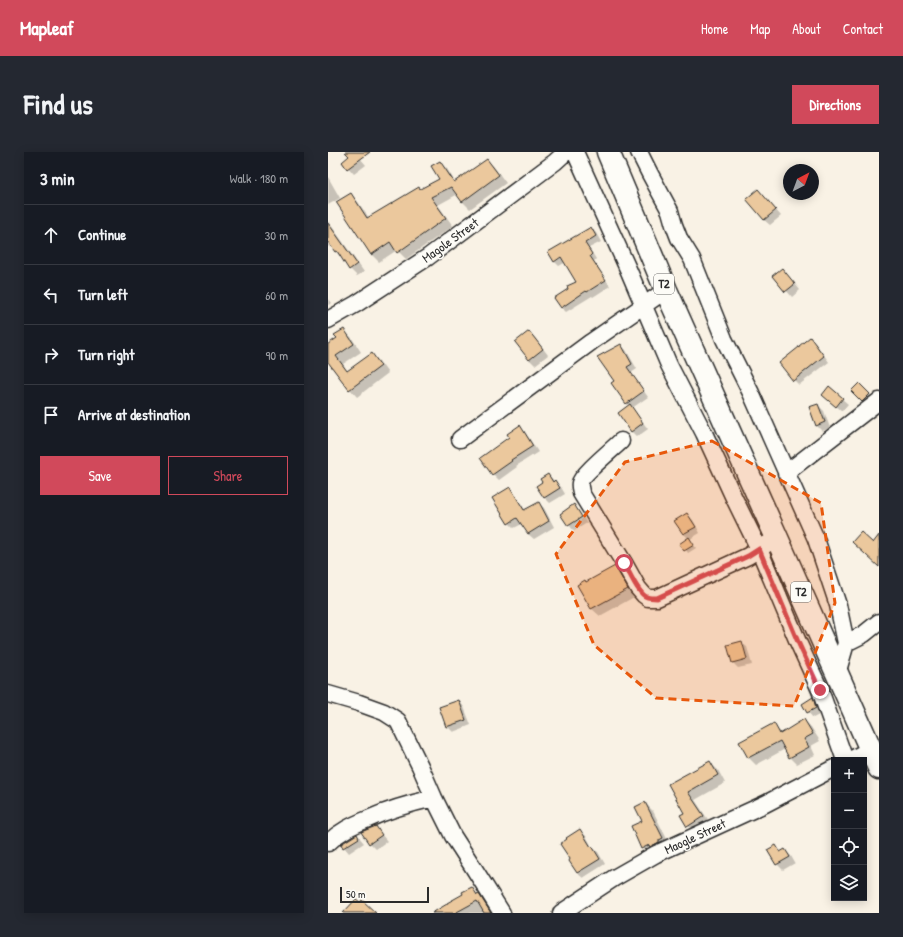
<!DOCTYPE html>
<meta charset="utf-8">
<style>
:root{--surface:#171b24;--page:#242831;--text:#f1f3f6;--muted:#9ea1a6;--line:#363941;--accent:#d1495b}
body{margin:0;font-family:"Patrick Hand",sans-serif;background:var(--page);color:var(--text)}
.controls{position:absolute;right:12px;bottom:12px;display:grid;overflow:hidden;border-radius:0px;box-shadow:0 2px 10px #0003}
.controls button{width:36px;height:36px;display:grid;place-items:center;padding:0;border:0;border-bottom:1px solid var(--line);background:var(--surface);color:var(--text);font:20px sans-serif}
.compass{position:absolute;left:455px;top:12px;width:36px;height:36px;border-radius:50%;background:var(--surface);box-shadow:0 2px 10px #0003;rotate:41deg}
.scale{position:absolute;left:12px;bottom:10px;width:89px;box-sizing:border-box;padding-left:4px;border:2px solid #2b2b2b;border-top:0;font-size:11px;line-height:14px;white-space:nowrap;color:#2b2b2b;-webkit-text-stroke:3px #fdfcf7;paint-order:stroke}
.stop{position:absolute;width:12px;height:12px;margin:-9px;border:3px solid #d1495b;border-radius:50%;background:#fff}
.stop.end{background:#d1495b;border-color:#fff;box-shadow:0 1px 4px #0008}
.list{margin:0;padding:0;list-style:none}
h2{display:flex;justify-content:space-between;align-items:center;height:52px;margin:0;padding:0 16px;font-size:17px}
h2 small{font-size:13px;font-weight:400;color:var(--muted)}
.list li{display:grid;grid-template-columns:26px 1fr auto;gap:12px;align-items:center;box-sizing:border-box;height:60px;padding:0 16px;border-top:1px solid var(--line)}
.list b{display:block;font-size:15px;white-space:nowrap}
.list em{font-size:13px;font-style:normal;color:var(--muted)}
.actions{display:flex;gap:8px;padding:12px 16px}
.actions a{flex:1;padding:9px 0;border:1px solid var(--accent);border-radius:0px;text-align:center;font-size:14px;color:var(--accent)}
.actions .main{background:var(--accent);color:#fff}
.icon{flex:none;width:22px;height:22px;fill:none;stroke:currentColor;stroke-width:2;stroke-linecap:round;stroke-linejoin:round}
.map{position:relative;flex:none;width:551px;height:761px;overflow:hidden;border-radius:0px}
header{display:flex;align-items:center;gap:24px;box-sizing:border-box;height:56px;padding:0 20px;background:var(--accent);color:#fff}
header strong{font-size:19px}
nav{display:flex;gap:22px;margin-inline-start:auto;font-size:14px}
.intro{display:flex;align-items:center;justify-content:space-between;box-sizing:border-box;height:96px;padding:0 24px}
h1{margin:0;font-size:28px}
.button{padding:10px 18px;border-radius:0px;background:var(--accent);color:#fff;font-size:14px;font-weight:700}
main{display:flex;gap:24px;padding:0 24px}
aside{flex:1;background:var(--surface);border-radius:0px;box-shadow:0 2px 10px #0003}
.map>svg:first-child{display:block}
.shadow{fill:#0003}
.building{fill:#ebc89d;stroke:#2b2b2b}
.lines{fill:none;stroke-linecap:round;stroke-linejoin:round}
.minor-casing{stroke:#2b2b2b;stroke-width:19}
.highway-casing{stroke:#2b2b2b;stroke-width:25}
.minor{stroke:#fdfcf7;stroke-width:16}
.highway{stroke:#fdfcf7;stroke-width:22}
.route{stroke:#d1495b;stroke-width:5}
.marked{fill:#e8590c;fill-opacity:0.2;stroke:#e8590c;stroke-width:3;stroke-dasharray:8 5;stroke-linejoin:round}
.labels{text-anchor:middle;stroke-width:3;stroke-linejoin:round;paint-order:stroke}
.shield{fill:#fdfcf7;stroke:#6a6a68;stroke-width:1}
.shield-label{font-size:12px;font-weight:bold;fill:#2b2b2b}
.street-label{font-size:13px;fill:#2b2b2b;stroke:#fdfcf7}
</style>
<header>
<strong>Mapleaf</strong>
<nav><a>Home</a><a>Map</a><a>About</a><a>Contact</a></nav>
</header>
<div class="intro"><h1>Find us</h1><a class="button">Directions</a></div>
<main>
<aside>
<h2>3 min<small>Walk · 180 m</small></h2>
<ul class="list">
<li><svg class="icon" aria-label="ahead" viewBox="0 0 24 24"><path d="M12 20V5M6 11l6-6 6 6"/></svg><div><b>Continue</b></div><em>30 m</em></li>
<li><svg class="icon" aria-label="left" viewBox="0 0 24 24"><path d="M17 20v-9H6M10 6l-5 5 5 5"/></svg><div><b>Turn left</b></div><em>60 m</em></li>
<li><svg class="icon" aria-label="right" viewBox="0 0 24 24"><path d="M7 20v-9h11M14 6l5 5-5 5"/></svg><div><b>Turn right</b></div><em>90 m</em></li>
<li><svg class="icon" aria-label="arrive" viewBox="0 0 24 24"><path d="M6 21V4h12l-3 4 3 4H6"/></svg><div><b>Arrive at destination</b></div></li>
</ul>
<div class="actions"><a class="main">Save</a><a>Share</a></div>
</aside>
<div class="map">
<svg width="551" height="761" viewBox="0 0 551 761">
<rect width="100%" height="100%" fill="#f9f2e5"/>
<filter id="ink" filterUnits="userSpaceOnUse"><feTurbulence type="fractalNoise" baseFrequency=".025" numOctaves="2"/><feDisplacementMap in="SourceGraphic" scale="8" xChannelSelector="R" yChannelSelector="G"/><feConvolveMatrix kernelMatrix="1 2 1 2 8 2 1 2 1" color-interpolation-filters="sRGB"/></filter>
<g filter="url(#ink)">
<path class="shadow" d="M32,6l6,7 -12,9 -11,-12z
M159,8l7,7 12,16 -36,26 -8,-8 -4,-7 -20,11 15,21 -47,33 -9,-9 -18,12 -8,-8 -20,-60 7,8 11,16 72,-39 -2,-17 8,7 8,13z
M0,25l12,21 -12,7z
M435,43l18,21 -11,9 -6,-5z
M0,69l36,51 -7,4 -7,-7 -8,-11 -6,-6 -5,-7 -3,2z
M263,76l5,5 5,9 -12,6 7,11 -2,2 16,25 -17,11 -1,-1 -26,16 -5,-5 8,-18 8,-7 -11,-20 -7,4 -5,-5z
M460,123l12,15 -8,7 -18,-21z
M0,146l4,5 -4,2z
M15,178l8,7 10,15 -18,12 5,8 24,-18 7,7 9,12 -31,24 -7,-8 -22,-29v-16l10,-6z
M201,180l6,6 13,17 -13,10 -6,-6z
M482,187l6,5 13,18 -30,23 -5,-5z
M293,193l5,5 11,19 -6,4 17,24 -16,11 16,21 -11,8 -6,-6 -1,-25 -4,-3 -11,-22z
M531,232l16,16 -7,7 -15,-16z
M501,236l19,16 -6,7 -13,-11z
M490,253l6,6 6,17 -8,3 -6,-6z
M192,275l5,5 13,20 -22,14 1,1 -18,13 -6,-6 -11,-16 29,-20z
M220,323l13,12 4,7 -15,9 -5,-5 -7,-12 5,-3z
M182,337l5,5 10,16 14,-7 5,5 10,19 -20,12 -6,-5 -6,-10 -8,4 -5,-5z
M245,354l6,5 8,12 -13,8 -5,-6z
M359,362l6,6 7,13 -10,6 6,9 -8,5 -7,-9 8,-5 -5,-5 -8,-13z
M287,416l7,7 12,22 -34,19 -8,-7 -14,-24 7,-4 2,2z
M413,490l6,5 5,18 -14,3 -5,-5z
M484,547l6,5 3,10 -8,4 -5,-6z
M131,549l5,6 7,18 -18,7 -6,-6z
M476,568l7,7 9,14 -9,5 4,9 -18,9 -7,-7 -5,-8 -29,16 -7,-7 -9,-15 33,-19 9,10z
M382,611l8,7 7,13 -30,17 16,24 -15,10 -8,-8 -3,-13 -15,-28z
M317,651l8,8 18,36 -20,9 -9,-8z
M47,675l12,14 -11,8 -6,-6 -8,-10z
M252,679l6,5 6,11 6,5 7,12 -22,14 -6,-5 -7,-12z
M29,683l7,8 -15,10 -5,-6z
M448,694l6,6 3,-2 6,6 4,7 -12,7 -6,-6z
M144,736l12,13 8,12h-58l30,-19z"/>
<path class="building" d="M17,0h25l-23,17 -5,-7 7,-6z
M159,7l12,16 -37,27 -11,-15 -20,10 15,21 -49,35 -7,-11 -19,13 -35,-53 15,-9 16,25 52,-31 1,2 19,-10 -8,-13 9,-5 14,21z
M430,37l18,21 -12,10 -18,-21z
M0,71l29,41 -8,6 -12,-19 -2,1 -7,-10z
M263,75l5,9 -11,7 7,11 -2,2 16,24 -19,12 -1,-1 -25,17 -7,-10 14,-9 -1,-3 9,-4 -15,-25 -7,5 -6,-10z
M454,116l13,16 -10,8 -13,-16z
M16,177l10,15 -18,12 11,15 25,-18 9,13 -32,24 -21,-28v-18l9,-6 -3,-3z
M201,179l14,18 -14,11 -14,-18z
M482,185l14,19 -31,25 -14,-18 20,-16v-1z
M293,192l11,20 -5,3 17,24 -18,13 -15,-21 3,-2 -17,-24z
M531,231l11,11 -8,8 -11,-11z
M501,234l14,12 -7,9 -14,-12z
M302,252l13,19 -12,9 -13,-19z
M490,252l7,18 -9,4 -7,-19z
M192,273l13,21 -22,14 1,1 -20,14 -12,-17 29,-21 -2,-3z
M220,322l5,8 2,-2 5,8 -16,10 -8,-12 6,-4 -2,-3z
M182,335l14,23 15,-8 10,19 -21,13 -11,-16 -9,6 -16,-26z
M246,352l8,13 -14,9 -8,-12z
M359,361l9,14 -13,7 -9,-13z
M533,380l12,11 6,-8v32l-27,-25z
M361,385l5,8 -10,6 -5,-7z
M287,414l13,23 -37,20 -14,-24 8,-5 1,2z
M414,489l5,18 -15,4 -5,-18z
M485,545l3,11 -9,5 -5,-9z
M131,548l7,20 -20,7 -7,-20z
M476,567l9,15 -9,5 5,8 -20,11 -9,-17 -32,17 -9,-16 35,-19 6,11z
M382,609l8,14 -30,17 16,24 -17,11 -7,-12 4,-2 -16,-29z
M317,650l18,36 -4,2v2l-9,5 -1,-2 -8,4 -10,-23 11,-5 -7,-14z
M48,674l6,9 -13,9 -8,-12z
M252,677l11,18 1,-1 8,13 -23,14 -8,-12 1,-2 -10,-15 7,-5 -1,-1z
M29,682l2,4 -16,10 -2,-4z
M448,693l4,7 5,-3 5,8 -14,8 -9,-15z
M144,735l5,8 2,-1 12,19h-7l-7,-12 -22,12h-23l15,-9v-1l16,-9 -1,-2z
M28,747l4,3 2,-2 14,13h-33z"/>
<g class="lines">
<g class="minor-casing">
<path id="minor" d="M247,0l53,117 41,96 35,68 30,65 25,51 39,93 22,48 25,70
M311,0l11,22 20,37 4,14 5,13 13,21 32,80 27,54 65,146 22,66 8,38 -9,31
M0,168l28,-16 72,-47 127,-95 11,-10
M132,287l131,-97 75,-52
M293,289c-7,7 -40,34 -41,42 -1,3 1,7 1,10l43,70 14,25 6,7 4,3h9l91,-42 19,-12
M458,321l93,-72
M518,491l18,-9 15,-12
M0,542l31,9 25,9 14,9 22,45 14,32 19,38 20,31 29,46
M522,608l21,-11
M0,691c12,-12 25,-18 40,-24 22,-10 44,-16 66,-21
M233,761l53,-35 42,-24 109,-50 69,-36"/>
</g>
<g class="highway-casing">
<path id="highway" d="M280,0l58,138 111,248 102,230"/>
</g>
<use href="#minor" class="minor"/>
<use href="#highway" class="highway"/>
</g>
</g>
<g class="lines" filter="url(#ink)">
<path class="route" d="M296,411c5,8 14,31 23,34 3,1 7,1 10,1l91,-42 11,-7 39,93 22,48"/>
</g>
<path class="marked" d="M384,289l109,62 14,100 -41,103 -138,-8 -62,-53 -38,-91 69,-92z"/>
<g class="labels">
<g class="shield">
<rect x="326" y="122" width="20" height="20" rx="3"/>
<rect x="463" y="430" width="20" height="20" rx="3"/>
</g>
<g class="shield-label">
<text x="336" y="136">T2</text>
<text x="473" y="444">T2</text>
</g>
<g class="street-label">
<text transform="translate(122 88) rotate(-36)" y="5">Magole Street</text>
<text transform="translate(367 684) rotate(-25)" y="5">Maogle Street</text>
</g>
</g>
</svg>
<div class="controls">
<button>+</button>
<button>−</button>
<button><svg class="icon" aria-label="locate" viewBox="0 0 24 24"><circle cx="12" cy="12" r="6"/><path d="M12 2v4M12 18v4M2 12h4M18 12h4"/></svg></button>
<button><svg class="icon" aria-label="layers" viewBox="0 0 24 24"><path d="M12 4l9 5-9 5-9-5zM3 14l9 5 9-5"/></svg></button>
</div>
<svg class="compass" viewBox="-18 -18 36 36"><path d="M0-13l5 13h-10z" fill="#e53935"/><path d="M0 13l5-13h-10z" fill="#9ea1a6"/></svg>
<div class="scale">50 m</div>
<div class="stop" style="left:296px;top:411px"></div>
<div class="stop end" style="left:492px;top:538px"></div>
</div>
</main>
